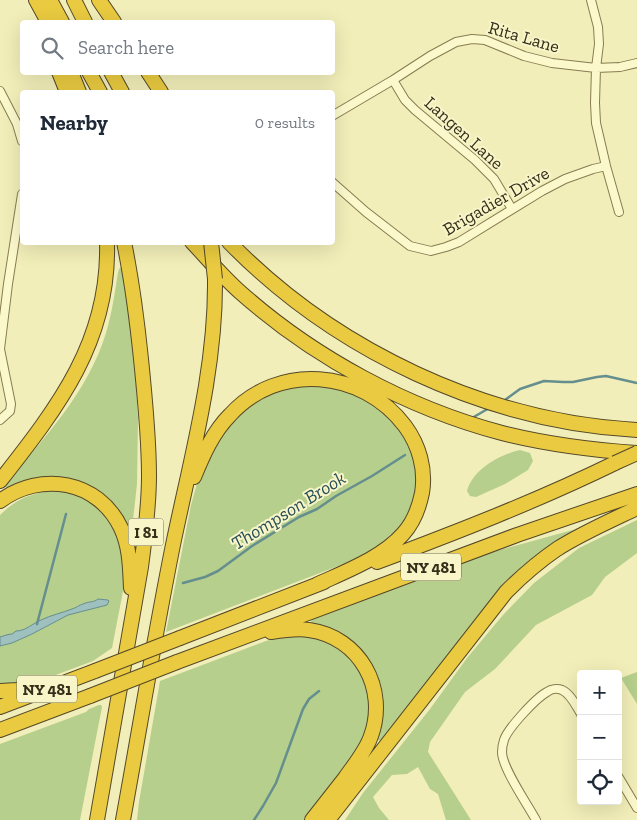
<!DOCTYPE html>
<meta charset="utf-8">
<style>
:root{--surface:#fff;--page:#f6f6f7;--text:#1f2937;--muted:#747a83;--line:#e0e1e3}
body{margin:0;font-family:"Zilla Slab",serif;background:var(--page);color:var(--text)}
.controls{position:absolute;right:15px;bottom:15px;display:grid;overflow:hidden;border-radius:5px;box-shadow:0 5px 20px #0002}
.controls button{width:45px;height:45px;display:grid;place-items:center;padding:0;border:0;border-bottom:1px solid var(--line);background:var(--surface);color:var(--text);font:25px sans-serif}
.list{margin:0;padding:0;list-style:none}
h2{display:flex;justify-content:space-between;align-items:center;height:65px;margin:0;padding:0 20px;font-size:21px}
h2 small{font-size:16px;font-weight:400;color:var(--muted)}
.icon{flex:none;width:28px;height:28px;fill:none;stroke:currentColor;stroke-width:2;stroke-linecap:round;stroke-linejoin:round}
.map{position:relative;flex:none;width:637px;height:820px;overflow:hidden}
.search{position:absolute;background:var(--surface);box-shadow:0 5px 20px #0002;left:20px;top:20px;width:315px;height:55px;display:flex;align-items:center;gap:12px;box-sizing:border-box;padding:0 18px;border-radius:5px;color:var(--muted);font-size:19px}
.panel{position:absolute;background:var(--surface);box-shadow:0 5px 20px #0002;left:20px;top:90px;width:315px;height:155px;border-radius:5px}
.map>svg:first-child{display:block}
.green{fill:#b6cf8c}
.water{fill:#9ec0bf;stroke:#658e8e}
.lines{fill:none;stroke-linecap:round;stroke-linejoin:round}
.stream{stroke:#658e8e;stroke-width:2.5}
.minor-casing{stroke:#887c52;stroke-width:10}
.motorway-casing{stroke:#544828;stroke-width:16}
.minor{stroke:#fbf9cc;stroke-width:8}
.motorway{stroke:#e9ca40;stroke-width:14}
.motorway-bridge-casing{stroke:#544828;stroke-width:16;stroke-linecap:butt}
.motorway-bridge{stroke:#e9ca40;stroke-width:14}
.labels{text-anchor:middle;stroke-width:4;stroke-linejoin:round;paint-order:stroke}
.shield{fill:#f8f6c9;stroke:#706a4e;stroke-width:1}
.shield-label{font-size:16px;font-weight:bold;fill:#352e19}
.street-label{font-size:18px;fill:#352e19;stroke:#f8f6c9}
.water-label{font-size:19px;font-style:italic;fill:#274d57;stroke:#f8f6c9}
</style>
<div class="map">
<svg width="637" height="820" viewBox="0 0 637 820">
<rect width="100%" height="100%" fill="#f1eeb9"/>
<path class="green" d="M121,267l2,1 10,66 5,84 -1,66 -4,36 -4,19 -22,-39 -12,-11 -19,-8 -68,7 -3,-1 1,-4c39,-46 82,-91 100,-150 6,-20 9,-41 12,-61l1,-3z
M308,384l41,6 41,26 21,30 7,31 -3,20 -12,30 -31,26 -206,79 25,-127 7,-25 24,-46 26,-28 31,-17z
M520,450l10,3 3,8 -5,9 -23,14 -29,13 -6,-1 -3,-5c6,-22 32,-36 53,-41z
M50,491l15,1 16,4 18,12 10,8 13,23 2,47 -12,62 -19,13 -56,21 -19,4 -18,-2v-38l12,-3 20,-9 36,-19 39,-10 2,-5 -11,-1 -5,3 -11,2 -9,5 -32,11 -5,4 -24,10 -12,3v-122c17,-16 27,-20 50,-24z
M637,520v33l-32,24 -13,18 -56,30 -41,44 -30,23 -35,50 -2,10 43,68h-25l-8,-26 -8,-5 -12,-22 -11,7 -15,1 -19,22 6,11 10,12h-44l18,-27 67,-84 37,-51 36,-43 31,-32 45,-35z
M580,528l-19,11 -50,40 -22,24 -77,99 -32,39 -3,-2c11,-32 6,-66 -18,-90 -6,-6 -11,-11 -18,-15 -9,-5 -19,-7 -29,-10l-1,-3 1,-1 159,-62z
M287,635h27l31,15 21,25 6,47 -15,29 -52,69h-168l2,-18 21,-121 106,-40z
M637,672v32l-16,-26z
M99,705h2l1,2 -22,113h-80v-76l86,-32 3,-3z"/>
<path class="water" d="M98,599l10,1 1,1 -2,4 -39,10 -36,19 -20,9 -12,3v-9c4,-1 8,-3 12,-3l4,-3c10,0 17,-8 25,-11 10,-5 21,-7 31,-11 4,-1 7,-4 11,-5 6,-3 10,-1 15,-5z"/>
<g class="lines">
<path class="stream" d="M505,400l15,-11 24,-8 19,1h10l24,-5 9,-1 31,7
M472,418l19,-11
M183,583l22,-6 13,-6 34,-25 47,-29 18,-8 19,-13 36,-20 33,-21
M37,624l29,-110
M254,820l9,-14 13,-23 27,-74 6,-10 10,-8"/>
<g class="minor-casing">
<path id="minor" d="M591,0l7,27 1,17 -3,24 -1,35 1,20 10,43 13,46
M393,80l12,20 10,10 60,50 19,19 18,30
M0,91l17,33 5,17
M332,116l61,-36 37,-24 26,-14 16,-3 13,1 39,16 28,7 44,5 24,-1 17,-4
M332,182l34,30 44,34 21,5 15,-4 13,-5 83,-51 23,-12 28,-10 13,-3
M0,420l10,-9 1,-7 -11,-55 8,-65 14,-90
M618,776l19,32
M536,820c-8,-15 -34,-52 -34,-68 0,-4 1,-9 2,-12 4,-12 32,-42 43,-48 4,-3 10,-4 15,-2 9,4 14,16 19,24"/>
</g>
<g class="motorway-casing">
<path id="motorway" d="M36,0l12,22
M50,0l12,22
M74,0l11,22
M99,0l15,22
M59,72l8,20
M71,72l8,20
M89,72l11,20
M111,72l11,20
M148,72l13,20
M192,242c16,17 31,35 48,50 73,65 167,116 262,141 44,11 90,17 135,20
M229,242c105,108 257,180 408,188
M194,477c9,-22 19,-45 36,-62 48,-53 132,-46 175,11 14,19 21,43 17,67 -3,15 -9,30 -19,41 -21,24 -59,38 -87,51
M0,481c58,-74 110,-140 107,-239
M0,501c41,-30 98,-21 121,27 9,19 9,40 10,60
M377,562c80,-30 160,-61 238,-99
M271,632c13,-2 26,-4 38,-2 51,7 79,59 62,106 -5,15 -17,29 -26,42 -11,14 -22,28 -33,42
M180,638l144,-56
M177,662l340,-127 120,-41
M0,691l17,-1 17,-3
M0,707l95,-36
M0,730l90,-34
M97,820l44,-253c4,-30 8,-60 8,-91 0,-39 -4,-78 -8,-117 -4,-39 -9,-78 -17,-117
M123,820c17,-93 32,-187 51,-280 18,-86 42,-172 41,-261
M328,820l178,-228c16,-16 32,-30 51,-43 25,-16 53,-28 80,-41"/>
</g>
<use href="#minor" class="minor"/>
<use href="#motorway" class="motorway"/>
<g class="motorway-bridge-casing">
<path id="motorway-bridge" d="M211,242l4,37
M615,463l22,-10
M95,671l85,-33
M90,696l87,-34"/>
</g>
<use href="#motorway-bridge" class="motorway-bridge"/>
</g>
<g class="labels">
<g class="shield">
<rect x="128.5" y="518.5" width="35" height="27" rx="4"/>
<rect x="401" y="553.5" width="60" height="27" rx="4"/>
<rect x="17" y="675.5" width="60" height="27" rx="4"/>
</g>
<g class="shield-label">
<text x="146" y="538">I 81</text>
<text x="431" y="573">NY 481</text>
<text x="47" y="695">NY 481</text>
</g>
<g class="street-label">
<text transform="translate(524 37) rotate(16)" y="6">Rita Lane</text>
<text transform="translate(464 133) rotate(42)" y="6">Langen Lane</text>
<text transform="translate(496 201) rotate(-30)" y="6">Brigadier Drive</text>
</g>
<g class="water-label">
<text transform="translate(288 510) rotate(-32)" y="7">Thompson Brook</text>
</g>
</g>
</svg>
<div class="controls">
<button>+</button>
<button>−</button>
<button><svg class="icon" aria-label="locate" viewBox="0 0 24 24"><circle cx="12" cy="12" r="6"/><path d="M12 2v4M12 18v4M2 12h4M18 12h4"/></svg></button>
</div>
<div class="search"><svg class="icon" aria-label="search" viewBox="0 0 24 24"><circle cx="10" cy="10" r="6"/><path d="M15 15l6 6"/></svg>Search here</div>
<section class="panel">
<h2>Nearby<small>0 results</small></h2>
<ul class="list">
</ul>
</section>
</div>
